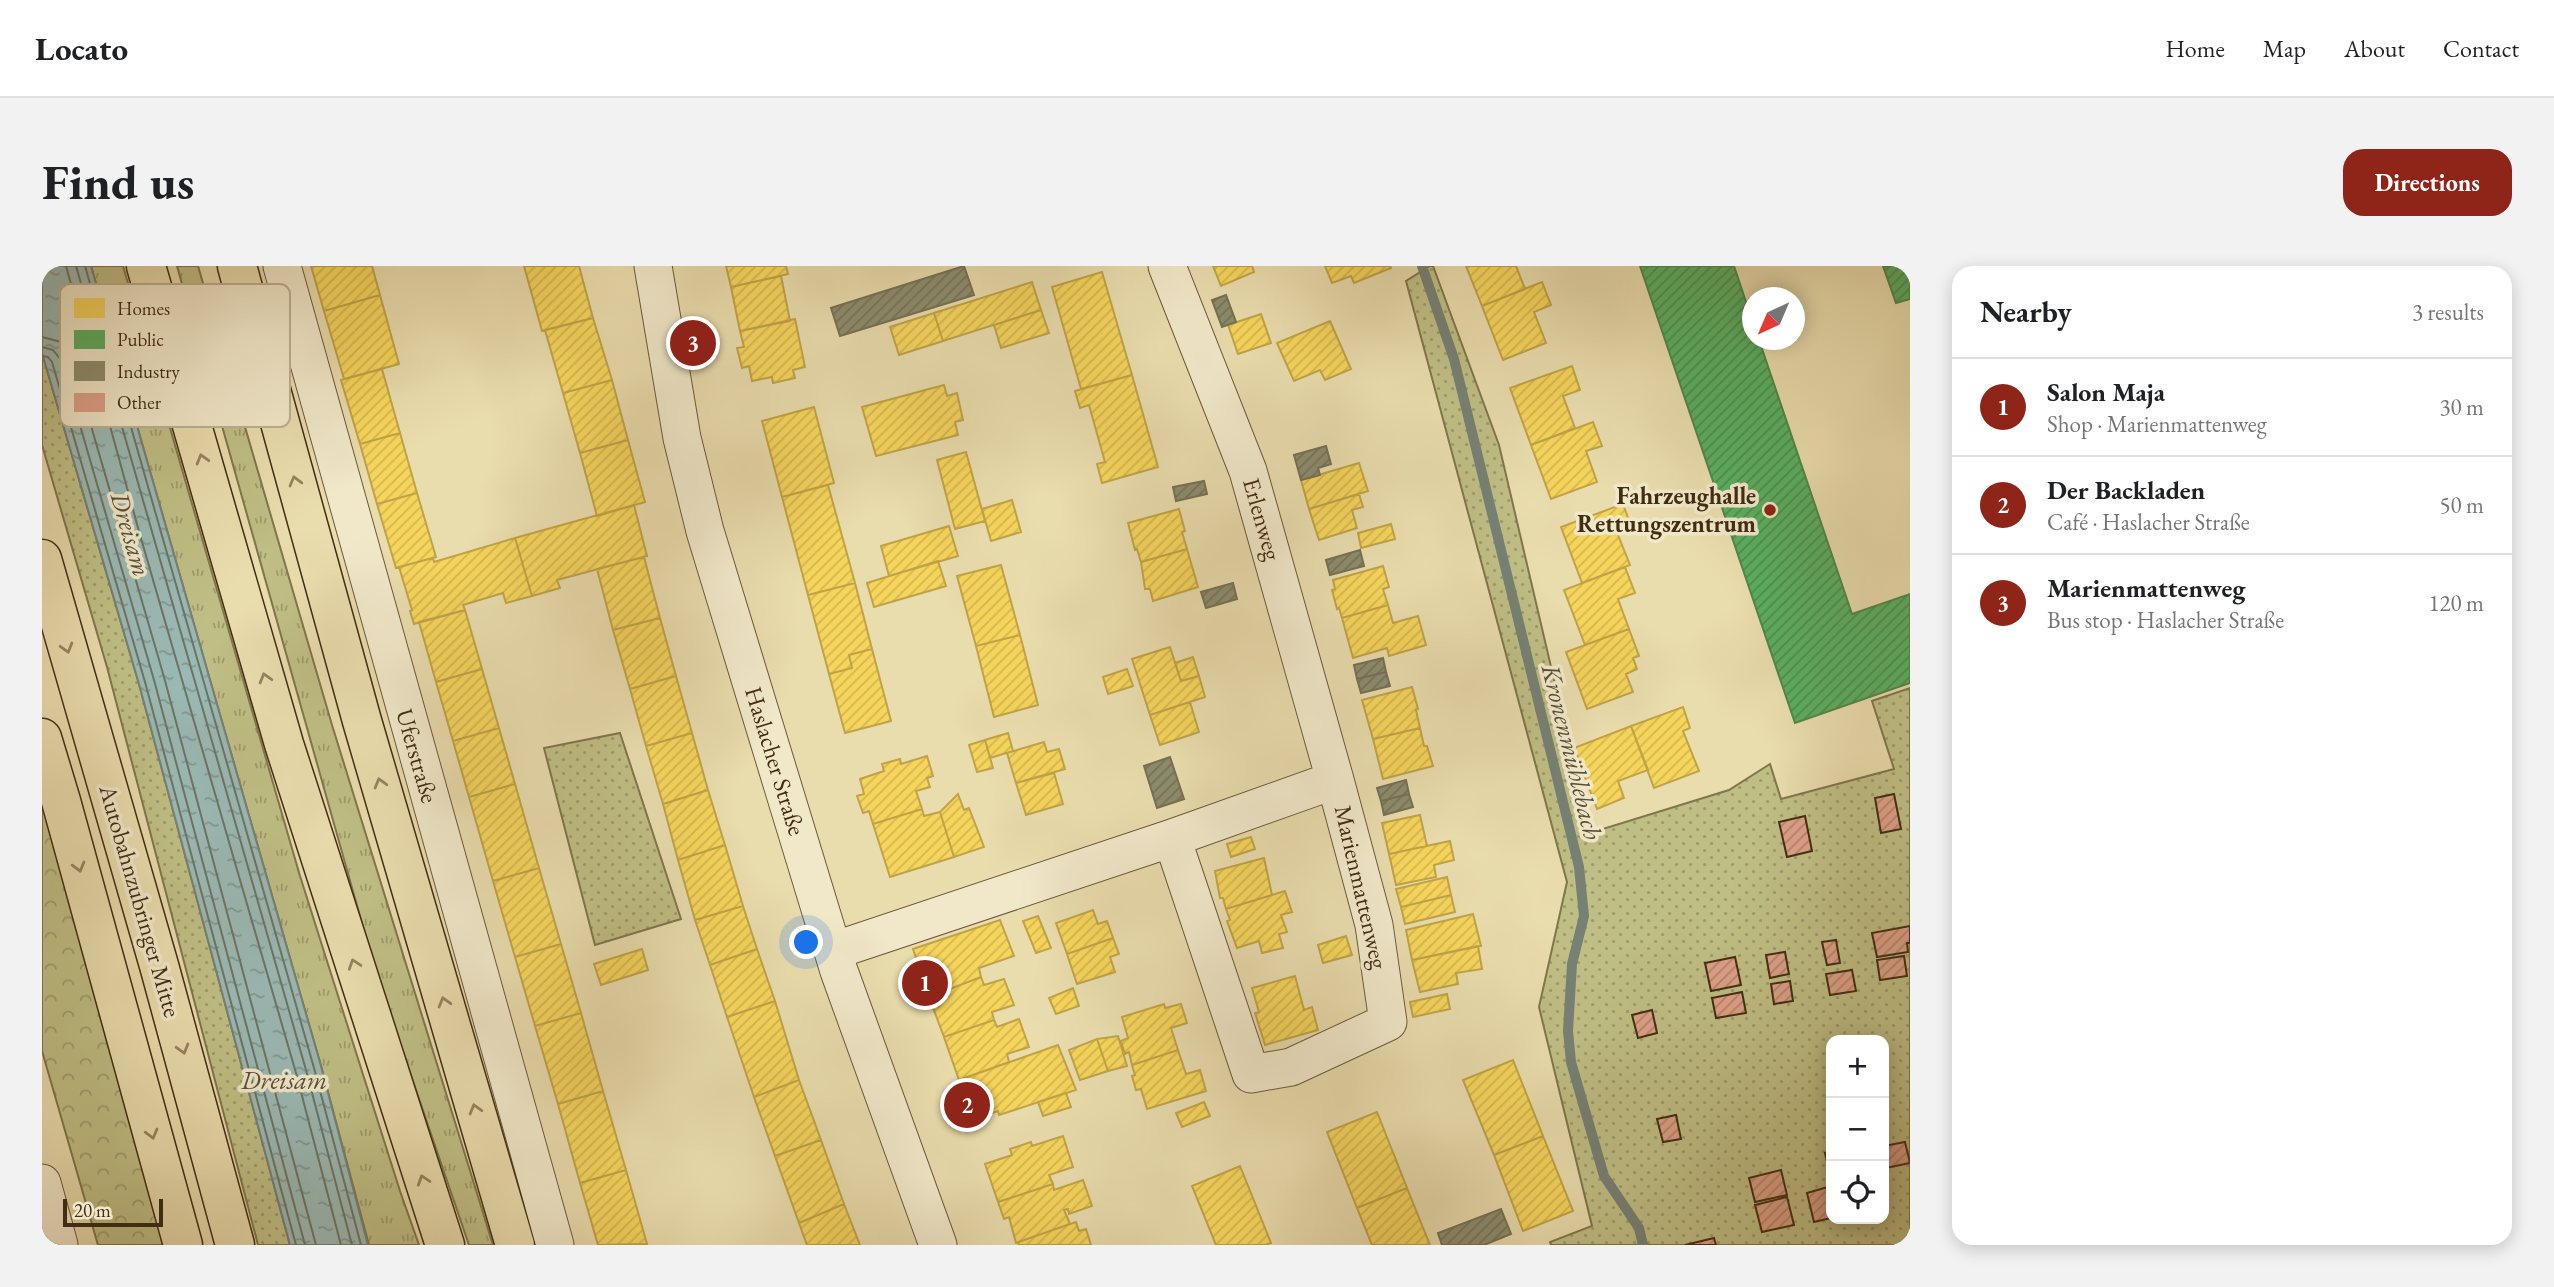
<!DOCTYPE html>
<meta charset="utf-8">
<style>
:root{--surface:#fff;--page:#f2f2f2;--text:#202124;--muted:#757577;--line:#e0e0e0;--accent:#8f2418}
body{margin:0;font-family:"EB Garamond",serif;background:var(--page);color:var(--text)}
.controls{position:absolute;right:21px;bottom:21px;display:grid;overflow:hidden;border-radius:14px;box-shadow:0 4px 18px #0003}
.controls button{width:63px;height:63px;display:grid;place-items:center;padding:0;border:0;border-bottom:2px solid var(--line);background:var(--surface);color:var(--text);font:35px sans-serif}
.compass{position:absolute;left:1700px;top:21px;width:63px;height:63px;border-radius:50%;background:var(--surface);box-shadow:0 4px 18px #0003;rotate:224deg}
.scale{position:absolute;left:21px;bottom:18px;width:100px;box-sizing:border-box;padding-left:7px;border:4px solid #412d14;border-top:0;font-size:19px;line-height:24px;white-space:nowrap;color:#412d14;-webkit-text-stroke:5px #f1e8ca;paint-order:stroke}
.you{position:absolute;left:765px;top:677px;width:24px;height:24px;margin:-18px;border:5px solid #fff;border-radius:50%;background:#1a73e8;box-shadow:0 0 0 10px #1a73e833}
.badge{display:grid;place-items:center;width:46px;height:46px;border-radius:50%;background:var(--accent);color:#fff;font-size:23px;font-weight:700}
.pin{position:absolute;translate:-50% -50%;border:4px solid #fff;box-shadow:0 2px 7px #0006}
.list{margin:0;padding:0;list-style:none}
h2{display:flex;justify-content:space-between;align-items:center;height:91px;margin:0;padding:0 28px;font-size:30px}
h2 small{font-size:23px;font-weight:400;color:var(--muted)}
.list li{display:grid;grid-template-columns:46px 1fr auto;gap:21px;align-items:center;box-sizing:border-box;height:98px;padding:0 28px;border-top:2px solid var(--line)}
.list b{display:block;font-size:26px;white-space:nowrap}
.list p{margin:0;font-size:23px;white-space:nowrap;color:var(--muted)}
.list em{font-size:23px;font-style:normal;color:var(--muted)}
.icon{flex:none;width:38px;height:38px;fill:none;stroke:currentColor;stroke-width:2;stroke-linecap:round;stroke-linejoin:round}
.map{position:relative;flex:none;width:1868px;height:979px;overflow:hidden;border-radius:21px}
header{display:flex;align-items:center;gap:42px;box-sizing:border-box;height:98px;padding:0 35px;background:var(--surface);border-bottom:2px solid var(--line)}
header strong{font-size:33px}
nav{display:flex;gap:38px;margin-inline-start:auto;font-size:24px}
.intro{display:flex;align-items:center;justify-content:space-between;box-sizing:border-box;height:168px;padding:0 42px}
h1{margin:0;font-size:49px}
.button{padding:18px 32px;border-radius:21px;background:var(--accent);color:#fff;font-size:24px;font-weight:700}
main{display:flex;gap:42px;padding:0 42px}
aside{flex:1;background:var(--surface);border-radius:21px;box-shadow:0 4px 18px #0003}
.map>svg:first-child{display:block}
.grass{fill:url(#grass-tufts);stroke:#80764c;stroke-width:2}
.forest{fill:url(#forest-crowns);stroke:#80764c;stroke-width:2}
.park{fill:url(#park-dots);stroke:#80764c;stroke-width:2;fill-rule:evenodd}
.water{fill:url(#water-ripples);stroke:#768174;stroke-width:2}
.homes{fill:url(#homes-hatch);stroke:#c0a346;stroke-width:2}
.public{fill:url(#public-hatch);stroke:#52874a;stroke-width:2}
.industry{fill:url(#industry-hatch);stroke:#767053;stroke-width:2}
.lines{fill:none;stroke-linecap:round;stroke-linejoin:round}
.shore{stroke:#6e7364;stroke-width:2}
.stream{stroke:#768174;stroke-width:10}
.building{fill:url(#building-hatch);stroke:#412d14;stroke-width:2}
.minor-casing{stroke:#6b593a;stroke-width:39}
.highway-casing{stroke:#412d14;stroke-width:41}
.minor{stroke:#f1e8ca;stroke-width:37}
.highway{stroke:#e9dcad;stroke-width:38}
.oneway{stroke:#958460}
.poi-dot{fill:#8f2418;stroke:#f1e8ca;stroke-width:2.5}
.labels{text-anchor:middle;stroke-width:7;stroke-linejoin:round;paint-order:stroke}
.poi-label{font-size:24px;font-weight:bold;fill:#412d14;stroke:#f1e8ca;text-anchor:end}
.street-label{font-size:24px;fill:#412d14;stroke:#f1e8ca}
.water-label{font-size:26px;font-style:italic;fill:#57503c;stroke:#f1e8ca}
.key{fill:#f1e8ca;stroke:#bcb093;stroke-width:2}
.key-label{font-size:19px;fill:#412d14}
</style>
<header>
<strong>Locato</strong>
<nav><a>Home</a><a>Map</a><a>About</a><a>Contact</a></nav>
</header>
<div class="intro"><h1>Find us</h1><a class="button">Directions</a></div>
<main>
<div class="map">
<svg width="1868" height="979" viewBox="0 0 1868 979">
<defs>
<pattern id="grass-tufts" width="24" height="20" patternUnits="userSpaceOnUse" patternTransform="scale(1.75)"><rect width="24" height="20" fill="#bfbe84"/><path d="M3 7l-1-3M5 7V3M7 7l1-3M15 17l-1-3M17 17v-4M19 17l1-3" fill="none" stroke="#9d9b6b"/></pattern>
<pattern id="forest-crowns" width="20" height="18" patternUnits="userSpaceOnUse" patternTransform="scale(1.75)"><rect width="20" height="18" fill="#bfbe84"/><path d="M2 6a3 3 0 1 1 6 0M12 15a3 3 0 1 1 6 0" fill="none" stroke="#9d9b6b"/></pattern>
<pattern id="park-dots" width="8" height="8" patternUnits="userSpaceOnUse" patternTransform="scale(1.75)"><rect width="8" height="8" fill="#bfbe84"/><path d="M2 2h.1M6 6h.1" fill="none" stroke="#9d9b6b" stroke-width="1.8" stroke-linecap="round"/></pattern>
<pattern id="water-ripples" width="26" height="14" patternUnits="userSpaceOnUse" patternTransform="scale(1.75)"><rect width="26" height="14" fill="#9ab9b4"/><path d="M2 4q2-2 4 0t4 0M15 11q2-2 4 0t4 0" fill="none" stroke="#7f9791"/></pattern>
<pattern id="homes-hatch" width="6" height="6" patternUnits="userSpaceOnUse" patternTransform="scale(1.75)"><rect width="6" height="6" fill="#f6d55c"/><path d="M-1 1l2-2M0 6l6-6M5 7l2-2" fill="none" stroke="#d4b74f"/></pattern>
<pattern id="public-hatch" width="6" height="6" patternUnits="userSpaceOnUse" patternTransform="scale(1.75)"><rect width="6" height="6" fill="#5aae61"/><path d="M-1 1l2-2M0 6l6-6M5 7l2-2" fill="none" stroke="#4c8e4f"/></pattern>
<pattern id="industry-hatch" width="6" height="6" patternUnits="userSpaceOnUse" patternTransform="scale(1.75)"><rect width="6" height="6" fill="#8c8c6e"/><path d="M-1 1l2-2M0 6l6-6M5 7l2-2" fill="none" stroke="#747359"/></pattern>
<pattern id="building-hatch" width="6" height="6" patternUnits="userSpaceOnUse" patternTransform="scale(1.75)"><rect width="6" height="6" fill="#dea188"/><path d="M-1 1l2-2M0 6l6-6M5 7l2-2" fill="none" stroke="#b6846e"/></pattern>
</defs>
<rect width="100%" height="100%" fill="#e9dcad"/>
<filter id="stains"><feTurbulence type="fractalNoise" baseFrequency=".00286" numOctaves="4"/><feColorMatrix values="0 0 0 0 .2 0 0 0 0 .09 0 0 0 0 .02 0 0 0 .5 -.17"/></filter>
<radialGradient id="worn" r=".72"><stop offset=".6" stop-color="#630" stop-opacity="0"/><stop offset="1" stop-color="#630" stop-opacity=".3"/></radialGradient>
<path class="grass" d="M49,0h32l177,610 100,315 19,54h-50l-48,-179z
M135,0h21l134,459 161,520h-24l-93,-272z"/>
<path class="forest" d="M0,509l129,470h-73l-56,-194z"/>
<path class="park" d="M1388,0h3l66,179 91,388 139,-43 41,-26 11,35 113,-30 -22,-68 38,-13v557h-359l-1,-3 42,-16 -53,-219 28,-125 -161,-601zM1789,774h53v179h-53z
M0,87l97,331 151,561h-32l-151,-578 -65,-222z
M578,467l61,186 -86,26 -51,-197z"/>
<path class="water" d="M0,0h49l230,800 47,179h-78l-151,-561 -97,-331z"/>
<path class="homes" d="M269,0h61l8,29 -56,16z
M482,0h55l14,52 -51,13z
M684,0h60l2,8 -57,13z
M1171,0h39l2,6 -33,14z
M1283,0h65l1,2 -37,15 -3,-7 -19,7z
M1424,0h50l9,23 -43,17z
M1060,6l30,103 -51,14 -29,-102z
M739,10l9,45 -50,10 -9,-44z
M990,16l9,28 -98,31 -9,-28z
M1500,16l9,23 -17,7 12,31 -43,17 -21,-54z
M338,29l19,69 -55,15 -20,-68z
M999,44l8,23 -48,15 -7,-23z
M892,47l9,28 -44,14 -9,-28z
M1219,48l10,29 -33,11 -10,-29z
M551,52l19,62 -49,13 -18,-63z
M753,53l10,48 -12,3 2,8 -22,5 -1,-6 -20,4 -3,-15 -7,2 -5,-20 7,-1 -4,-16z
M1288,55l21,48 -26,11 -5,-10 -26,11 -17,-38z
M1530,100l8,24 -17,6 12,32 -44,17 -21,-57z
M340,103l18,64 -40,11 -19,-64z
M1090,109l26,92 -56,16 -5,-19 8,-2 -16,-57 -9,3 -5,-17z
M570,114l16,60 -48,13 -17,-60z
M902,119l3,11 10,-3 6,27 -8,2 3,13 -82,21 -14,-49z
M772,141l20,76 -52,14 -20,-76z
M1551,156l9,24 -16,5 11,31 -46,17 -20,-54z
M358,167l17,60 -40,11 -17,-60z
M586,174l17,62 -48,14 -17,-63z
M924,186l19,69 -30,8 -18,-69z
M1317,197l9,28 -59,18 -8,-29z
M786,219l27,98 -47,12 -26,-98z
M375,227l19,64 -40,11 -19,-64z
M1317,228l4,13 -11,3 5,18 -38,12 -10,-31z
M970,234l9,32 -30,9 -9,-32z
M1581,238l9,25 -14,6 12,30 -48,18 -21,-56z
M592,239l13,51 -90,24 3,8 -28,8 -17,-58z
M1137,243l6,22 -3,1 5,17 -46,13 -4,-13 -2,1 -7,-27z
M1349,258l4,15 -34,9 -3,-15z
M907,260l9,30 -69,20 -8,-30z
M473,272l17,58 -26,7 -3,-10 -40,12 2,5 -51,14 -4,-13 2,-1 -13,-43 34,-9 1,4z
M1145,283l11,38 -45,14 -3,-12h-5l-4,-27z
M602,291l16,61 -47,12 -16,-61z
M896,295l8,25 -72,21 -7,-24z
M959,299l19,70 -44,11 -19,-70z
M1341,300l6,21 -6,2 5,16 -46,13 -3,-10 -2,1 -5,-19 3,-1 -2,-9z
M1583,301l10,26 -17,6 11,30 -44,16 -21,-55z
M813,317l17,66 -23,6 3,13 -23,6 -21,-79z
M1346,339l5,18 25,-7 8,29 -37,11 -2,-8 -34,10 -11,-40z
M423,344l17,59 -46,13 -17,-60z
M618,352l16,58 -46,13 -17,-59z
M1587,363l10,27 -6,2 4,11 -11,5 7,18 -46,17 -21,-57z
M978,369l18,70 -44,12 -18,-71z
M1128,381l11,34 18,-5 6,21 -55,18 -18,-56z
M830,383l19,72 -46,12 -16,-59 23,-6 -3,-13z
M1151,391l6,19 -18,5 -6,-18z
M440,403l17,59 -46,13 -17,-59z
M1085,403l6,17 -25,8 -5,-17z
M634,410l16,57 -46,13 -16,-57z
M1370,421l6,22 -2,1 4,18 -47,11 -11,-39z
M1148,436l9,30 -39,13 -10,-30z
M1641,441l7,21 -7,3 16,40 -45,17 -23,-62z
M1589,460l17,44 -30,11 6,17 -27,11 -23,-61z
M457,462l16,56 -46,13 -16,-56z
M1378,462l4,18h3l6,20 -50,13 -10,-40z
M650,467l16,57 -45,14 -17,-58z
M966,467l5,18 -23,7 -5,-18z
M943,474l8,28 -16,4 -8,-27z
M1002,476l3,10 12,-3 6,20 -49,14 -9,-30z
M885,490l6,20 -6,2 3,9 -14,4 6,18 -49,15 -4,-13 -6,2 -6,-17 7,-2 -4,-15 24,-8 -2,-7 18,-5 1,5z
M1012,507l9,31 -37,11 -10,-32z
M473,518l24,84 -46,13 -24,-84z
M666,524l17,55 -47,15 -15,-56z
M916,528l6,16 5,-2 15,39 -30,10 -14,-45z
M880,543l2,7 16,-4 14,45 -64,20 -17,-53z
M1378,549l7,31 -38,8 -7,-31z
M1209,571l4,12 -24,8 -4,-13z
M1408,575l4,19 -20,5 2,12 -40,8 -7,-31z
M683,579l18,61 -48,14 -17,-60z
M1222,592l8,37 -46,14 -3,-11h-3l-5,-27z
M497,602l22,76 -46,13 -22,-76z
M1405,611l4,18 -50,12 -5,-18z
M1243,625l7,21 -11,3 6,17 -8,2 4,14 -21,5 -3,-12 -22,7 -10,-27 3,-1 -4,-11z
M1409,629l4,17 -50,12 -4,-17z
M701,640l14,43 -47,16 -15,-45z
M1051,644l5,14 9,-3 6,17 -46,16 -11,-31z
M1431,648l8,32 -69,14 -6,-30z
M996,650l13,32 -15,5 -13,-32z
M958,654l14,36 -35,12 2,9 -52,20 -16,-48z
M1304,670l6,19 -29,8 -5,-18z
M1071,672l6,16 -9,3 5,15 -38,12 -10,-30z
M519,678l20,69 -46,13 -20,-69z
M1436,680l4,23 -26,4 2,11 -38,8 -8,-32z
M600,683l6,21 -47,15 -7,-21z
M715,683l18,52 -48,16 -17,-52z
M1253,710l9,34 8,-3 6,23 -53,15 -10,-32 4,-1 -7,-24z
M939,711l3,8 20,-6 10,26 -22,7 2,8 -50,17 -15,-40z
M1031,722l6,18 -23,8 -7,-16z
M1405,728l3,15 -37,8 -3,-15z
M733,735l24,79 -45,17 -27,-80z
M1122,738l1,4 16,-4 6,19 -16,5 7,22 -46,15 -3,-13 -4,2 -4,-13 7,-3 -6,-21z
M539,747l22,78 -45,13 -23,-78z
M977,753l10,28 -22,7 2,8 -50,18 -15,-43 50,-17 3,7z
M1076,770l9,30 -19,5 -11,-32z
M1055,773l11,32 -28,9 -11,-30z
M1016,779l18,45 -77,25 -1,-4 -26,9 -13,-40z
M1136,784l8,24 14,-4 6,21 -59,18 -6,-20 -5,1 -4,-14 3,-1 -3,-10z
M1471,794l30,76 -49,19 -31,-75z
M757,814l22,60 -46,16 -21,-59z
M561,825l23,79 -46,13 -22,-79z
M1024,827l5,14 -28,9 -5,-14z
M1162,836l6,14 -28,11 -6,-14z
M1335,846l30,76 -50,20 -30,-76z
M1021,870l10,31 -24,8 4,9 -55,18 -13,-38 27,-9 -2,-6 21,-7 1,4z
M1501,870l30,75 -50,20 -29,-76z
M779,874l23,64 -45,19 -24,-67z
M1198,900l31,77 -6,2h-49l-24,-59z
M584,904l21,74 -49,1 -18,-62z
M1041,914l9,26 -23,8 -1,-5 -4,1 6,14 -54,19 -7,-26 -5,2 -6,-17 55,-18 1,6z
M1365,922l23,57h-58l-15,-37z
M802,938l16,41h-53l-8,-22z
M1034,956l3,9 7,-2 5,16h-72l-1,-3z"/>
<path class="public" d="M1598,0h94l18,54v20h7l93,274 58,-20v89l-115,40z
M1841,0h27v33l-14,4z"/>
<path class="industry" d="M922,0l10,29 -134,41 -9,-28z
M1184,29l10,27 -14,5 -10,-27z
M1284,180l5,18 -13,4 2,7 -19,5 -7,-25z
M1162,215l3,13 -31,7 -3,-14z
M1318,284l4,16 -34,9 -4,-15z
M1191,317l4,16 -31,9 -5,-16z
M1341,392l3,14 -29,7 -3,-14z
M1344,406l4,14 -29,7 -4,-14z
M1128,491l14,42 -27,9 -13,-42z
M1364,514l3,14 -28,7 -4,-13z
M1367,528l4,13 -29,8 -3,-14z
M1459,943l10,25 -27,11h-42l-4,-12z"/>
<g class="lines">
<path class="shore" d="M24,0l74,269 156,538 45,172
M34,0l230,804 46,175
M43,0l229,802 47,177
M0,71l19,5 10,15 93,320 152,568
M0,81l11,3 8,10 93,320 151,565
M0,90l6,1 4,5 93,320 151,563"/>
<path class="stream" d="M1380,0l32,93 125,508 5,49 -12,48 -4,67 3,31 33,114 35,52 4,17"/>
</g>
<path class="building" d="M1852,528l7,35 -20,4 -6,-35z
M1763,550l7,35 -25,6 -8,-35z
M1868,660v17h-3l1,9 -31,5 -5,-24z
M1794,674l4,23 -13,2 -5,-23z
M1743,686l4,22 -19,4 -4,-23z
M1862,690l3,20 -27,4 -3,-20z
M1693,691l6,28 -30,6 -6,-28z
M1810,704l4,21 -26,4 -4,-21z
M1748,715l3,20 -19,3 -3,-20z
M1700,726l4,21 -30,5 -4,-20z
M1610,744l5,23 -19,5 -6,-23z
M1634,849l5,24 -18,3 -6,-23z
M1863,876l5,21 -24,5 -2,-22z
M1789,885v29l-6,-27z
M1739,904l6,25 -32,7 -6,-24z
M1789,920v32l-17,4 -7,-29z
M1745,931l7,28 -32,7 -7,-27z
M1672,972l2,7h-31z"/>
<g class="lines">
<g class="minor-casing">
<path id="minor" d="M240,0l273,979
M611,0l29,172 23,93 134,440 99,274
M1125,0l81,205 87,309
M791,685l339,-113 163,-58 39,145 14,97 -97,45 -40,7 -79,-236
M0,917l17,62"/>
</g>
<g class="highway-casing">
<path id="highway" d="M104,0l138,478 161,501
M195,0l125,455 153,524
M0,293l118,410 75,276
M0,472l19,63 122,444"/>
</g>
<use href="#minor" class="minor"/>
<use href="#highway" class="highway"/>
</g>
<defs><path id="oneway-chevron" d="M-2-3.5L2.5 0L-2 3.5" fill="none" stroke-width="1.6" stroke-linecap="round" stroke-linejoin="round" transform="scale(1.75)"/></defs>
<g class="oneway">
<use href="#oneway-chevron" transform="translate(160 193) rotate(-106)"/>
<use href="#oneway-chevron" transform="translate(253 215) rotate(-105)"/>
<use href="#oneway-chevron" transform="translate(25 382) rotate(74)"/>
<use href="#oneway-chevron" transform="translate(223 412) rotate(-106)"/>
<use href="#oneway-chevron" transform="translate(338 517) rotate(-106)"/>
<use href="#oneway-chevron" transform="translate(37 601) rotate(75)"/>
<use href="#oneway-chevron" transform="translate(312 698) rotate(-108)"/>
<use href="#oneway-chevron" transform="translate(402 736) rotate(-106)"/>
<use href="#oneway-chevron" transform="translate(141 783) rotate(74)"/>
<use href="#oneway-chevron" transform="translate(433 843) rotate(-106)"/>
<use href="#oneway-chevron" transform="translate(110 868) rotate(75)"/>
<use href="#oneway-chevron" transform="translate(381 914) rotate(-108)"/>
</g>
<circle class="poi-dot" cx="1728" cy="244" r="7"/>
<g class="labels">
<g class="poi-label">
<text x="1714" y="238">Fahrzeughalle<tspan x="1714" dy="28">Rettungszentrum</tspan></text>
</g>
<g class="street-label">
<text transform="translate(1220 253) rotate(74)" y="8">Erlenweg</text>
<text transform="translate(375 490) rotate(74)" y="8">Uferstraße</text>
<text transform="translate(733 495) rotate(73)" y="8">Haslacher Straße</text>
<text transform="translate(1319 621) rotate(77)" y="8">Marienmattenweg</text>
<text transform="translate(98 635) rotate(74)" y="8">Autobahnzubringer Mitte</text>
</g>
<g class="water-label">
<text transform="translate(89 268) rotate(74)" y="9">Dreisam</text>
<text transform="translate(1530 486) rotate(76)" y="9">Kronenmühlebach</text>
<text x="242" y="823">Dreisam</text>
</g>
</g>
<rect x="18" y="18" width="230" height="143" rx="10" class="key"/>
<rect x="32" y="32" width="31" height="20" fill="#f6d55c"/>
<rect x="32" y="64" width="31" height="19" fill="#5aae61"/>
<rect x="32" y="95" width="31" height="20" fill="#8c8c6e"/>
<rect x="32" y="127" width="31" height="19" fill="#dea188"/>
<g class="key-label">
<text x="75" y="49">Homes</text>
<text x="75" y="80">Public</text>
<text x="75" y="112">Industry</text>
<text x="75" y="143">Other</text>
</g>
<rect width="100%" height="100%" filter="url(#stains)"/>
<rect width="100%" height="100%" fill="url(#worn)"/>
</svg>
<div class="controls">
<button>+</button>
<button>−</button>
<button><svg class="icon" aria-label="locate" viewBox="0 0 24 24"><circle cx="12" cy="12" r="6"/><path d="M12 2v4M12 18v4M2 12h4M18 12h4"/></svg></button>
</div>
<svg class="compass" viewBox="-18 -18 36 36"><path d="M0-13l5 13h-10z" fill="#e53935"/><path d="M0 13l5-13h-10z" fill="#757577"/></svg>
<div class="scale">20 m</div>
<div class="you"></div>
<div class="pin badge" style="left:883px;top:717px">1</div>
<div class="pin badge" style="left:925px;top:839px">2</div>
<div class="pin badge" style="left:651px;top:77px">3</div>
</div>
<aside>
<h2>Nearby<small>3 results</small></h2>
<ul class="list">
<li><span class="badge">1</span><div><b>Salon Maja</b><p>Shop · Marienmattenweg</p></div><em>30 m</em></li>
<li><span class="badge">2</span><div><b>Der Backladen</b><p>Café · Haslacher Straße</p></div><em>50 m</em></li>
<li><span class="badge">3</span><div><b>Marienmattenweg</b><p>Bus stop · Haslacher Straße</p></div><em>120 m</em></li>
</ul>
</aside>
</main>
